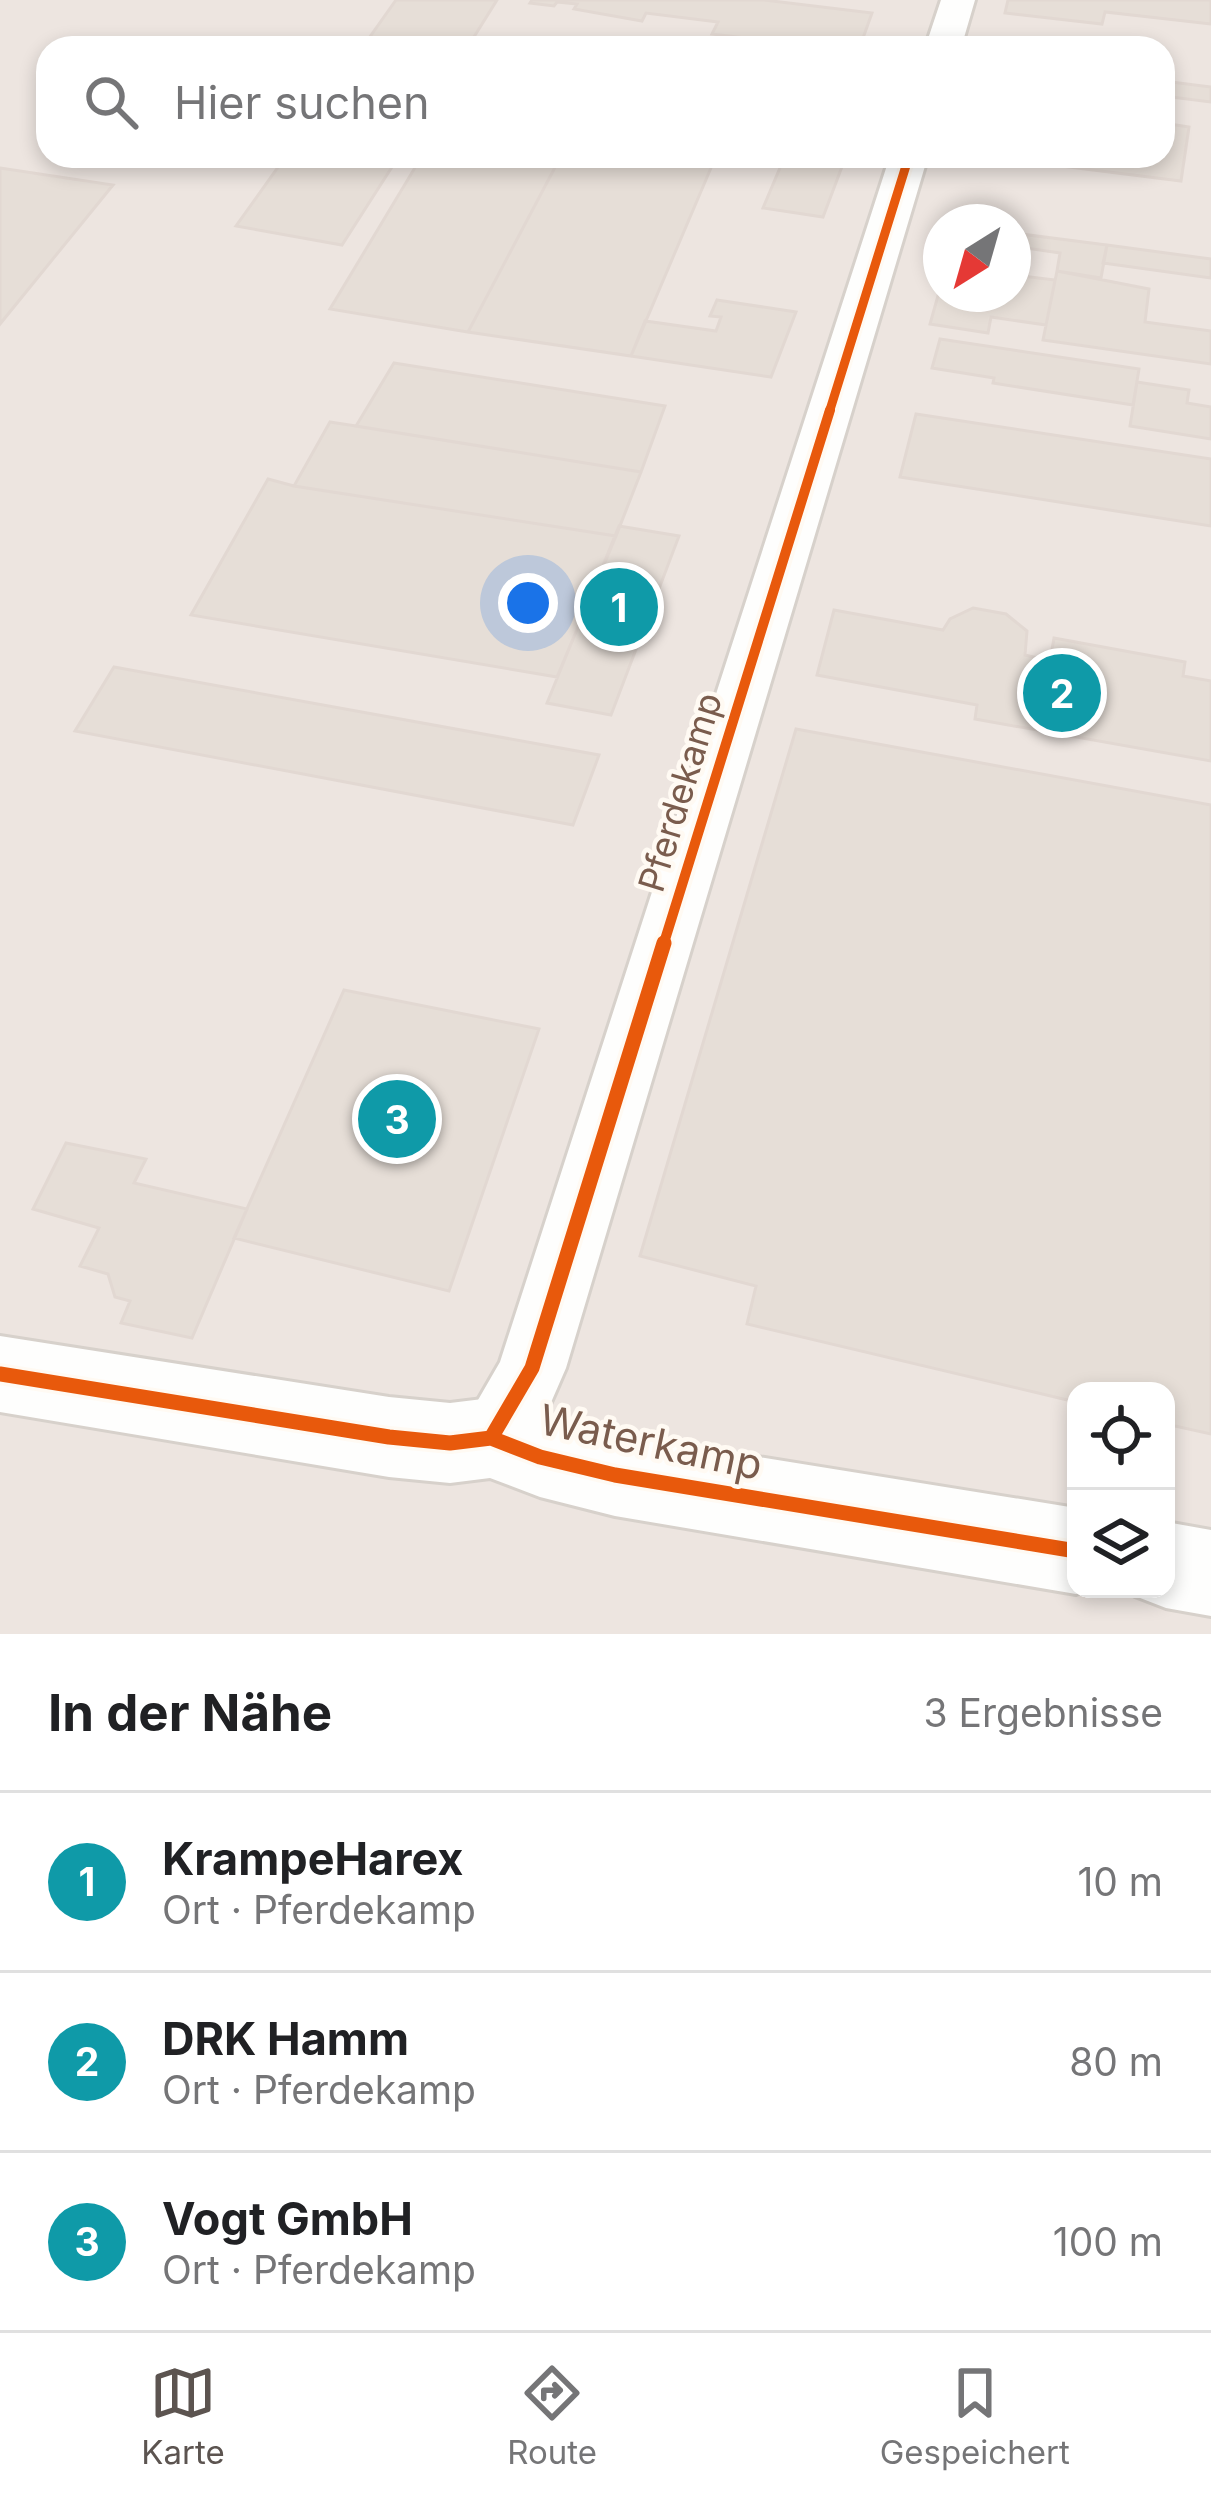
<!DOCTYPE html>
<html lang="de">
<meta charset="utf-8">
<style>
:root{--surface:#fff;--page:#f6f6f6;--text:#202124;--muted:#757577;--line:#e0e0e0;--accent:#5c5450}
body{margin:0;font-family:Inter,sans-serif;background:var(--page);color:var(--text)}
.controls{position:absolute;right:36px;bottom:36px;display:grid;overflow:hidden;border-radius:24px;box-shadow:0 6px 18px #0003}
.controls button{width:108px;height:108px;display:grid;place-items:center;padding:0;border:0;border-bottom:3px solid var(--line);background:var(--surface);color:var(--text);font:60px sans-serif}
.compass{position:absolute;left:923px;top:204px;width:108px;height:108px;border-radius:50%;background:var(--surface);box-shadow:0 6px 18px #0003;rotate:217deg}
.you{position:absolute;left:528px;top:603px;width:42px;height:42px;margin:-30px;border:9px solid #fff;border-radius:50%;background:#1a73e8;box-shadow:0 0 0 18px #1a73e833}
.badge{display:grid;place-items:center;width:78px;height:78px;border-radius:50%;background:var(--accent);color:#fff;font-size:39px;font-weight:700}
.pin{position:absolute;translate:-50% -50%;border:6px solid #fff;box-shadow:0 3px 12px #0006}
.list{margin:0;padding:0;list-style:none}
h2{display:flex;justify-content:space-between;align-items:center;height:156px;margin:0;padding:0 48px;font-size:51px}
h2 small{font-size:39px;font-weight:400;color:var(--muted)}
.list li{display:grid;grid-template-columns:78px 1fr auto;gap:36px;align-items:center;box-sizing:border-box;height:180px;padding:0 48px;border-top:3px solid var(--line)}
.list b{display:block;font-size:45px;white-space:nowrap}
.list p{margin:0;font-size:39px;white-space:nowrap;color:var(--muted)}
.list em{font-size:39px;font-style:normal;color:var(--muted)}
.icon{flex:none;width:66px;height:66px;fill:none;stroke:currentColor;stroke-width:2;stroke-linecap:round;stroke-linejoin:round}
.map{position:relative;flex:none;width:1211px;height:1634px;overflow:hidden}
.search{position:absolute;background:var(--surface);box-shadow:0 6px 18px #0003;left:36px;right:36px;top:36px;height:132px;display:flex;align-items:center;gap:30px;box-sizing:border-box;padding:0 42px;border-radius:36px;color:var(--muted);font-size:45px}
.sheet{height:696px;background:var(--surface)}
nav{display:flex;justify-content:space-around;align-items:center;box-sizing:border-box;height:168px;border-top:3px solid var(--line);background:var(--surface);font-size:33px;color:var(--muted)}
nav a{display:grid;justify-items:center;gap:6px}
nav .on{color:var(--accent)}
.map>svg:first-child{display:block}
.industrial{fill:#ede5e0;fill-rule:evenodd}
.building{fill:#e6ded7;stroke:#e2d8d2;stroke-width:3}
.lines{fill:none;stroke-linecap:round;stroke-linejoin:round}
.minor-casing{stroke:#d7d1cb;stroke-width:6}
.tertiary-casing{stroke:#d7d1cb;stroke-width:6}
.minor{fill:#fefefd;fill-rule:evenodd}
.tertiary{fill:#fefefd;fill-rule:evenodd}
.cycleway-far2-casing{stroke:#fffaf3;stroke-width:15}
.cycleway-far1-casing{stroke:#fffaf3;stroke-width:18}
.cycleway-casing{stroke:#fffaf3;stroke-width:22}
.cycleway-far2{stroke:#e8590c;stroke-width:9}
.cycleway-far1{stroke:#e8590c;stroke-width:10}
.cycleway{stroke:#e8590c;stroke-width:15}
.labels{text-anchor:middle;stroke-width:9;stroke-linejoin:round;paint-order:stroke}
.street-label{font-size:36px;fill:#7a5c4d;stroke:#fffaf3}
.near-street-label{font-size:42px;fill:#7a5c4d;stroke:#fffaf3}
</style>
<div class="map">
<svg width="1211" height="1634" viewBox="0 0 1211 1634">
<rect width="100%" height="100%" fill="#f9f5f0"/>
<path class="industrial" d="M0,0h1211v1634h-1211zM48,48h1115v108h-1115zM941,222h72v72h-72zM1076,1391h90v198h-90z"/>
<path class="building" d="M396,0h101l-30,48h-105z
M532,0h232l108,13 -9,25 10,1 -3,9h-40l-118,-14 6,-12 -72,-9 -4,8 -68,-12 3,-5 -20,-2 -3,4 -24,-3z
M1008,0h203v24l-106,-12 -3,12 -97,-11z
M1163,81l48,6v15l-48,-6z
M1163,123l26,4 -8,54 -152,-19 1,-6h133z
M286,156h113l-57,89 -106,-19z
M422,156h139l-93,176 -138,-23z
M561,156h155l-85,200 -163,-24z
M785,156h61l-23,61 -60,-9z
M0,168l113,17 -113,139z
M1013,233l94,12 -6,33 -44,-7 3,-18 -47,-7z
M1107,245l104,14v19l-108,-15z
M1057,271l92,18 -4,33 66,9v33l-168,-24z
M1013,275l42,5 -9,45 -55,-8 -3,16 -58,-9 11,-39v9h72z
M717,300l79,12 -25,65 -140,-21 14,-35 71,10 5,-14 -11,-1z
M940,339l199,30 -6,36 -140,-22 1,-5 -62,-10z
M394,363l271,43 -24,66 -285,-46z
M1137,382l52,8 -2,13 24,4v32l-81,-13z
M916,414l295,45v67l-311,-49z
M330,422l26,4 285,46 -25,64 -322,-50z
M268,479l26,7 322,50 -59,141 -366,-62z
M619,526l60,10 -68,179 -64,-12z
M973,608l33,6 21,17 -2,24 25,6 4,-23 131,24 -2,14 28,5v80l-236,-42 2,-14 -160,-30 17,-65 109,20 7,-11z
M114,667l485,88 -26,70 -498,-94z
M796,729l415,76v629l-45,-10v-33h-90v11l-329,-78 9,-38 -116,-30z
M344,990l195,39 -90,262 -215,-53z
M66,1143l80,16 -12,24 113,26 -55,129 -71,-15 9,-22 -15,-4 -7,-23 -28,-8 19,-38 -66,-19z"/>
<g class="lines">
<g class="minor-casing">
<path id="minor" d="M941,0h34l-14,48h-36z
M890,156h38l-362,1212c-18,40 -32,86 -75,102l-24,-9 -11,-23 44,-76z"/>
</g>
<g class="tertiary-casing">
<path id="tertiary" d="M0,1336l389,61 61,6 41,-5 49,19 75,17 461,74v81h12l-12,5 -461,-78 -75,-19 -50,-19 -40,5 -61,-6 -389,-65z
M1166,1522l45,8v86l-45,-8 -31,-12 -3,-7h34z"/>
</g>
<use href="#minor" class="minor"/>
<use href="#tertiary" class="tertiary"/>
<g class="cycleway-far2-casing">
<path id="cycleway-far2" d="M829,413l80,-257"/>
</g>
<g class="cycleway-far1-casing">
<path id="cycleway-far1" d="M663,946l167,-536"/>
</g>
<g class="cycleway-casing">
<path id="cycleway" d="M0,1374l389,63 61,6 41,-5 49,19 75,18 461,76
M491,1438l41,-70 132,-425"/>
</g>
<use href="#cycleway-far2" class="cycleway-far2"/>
<use href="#cycleway-far1" class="cycleway-far1"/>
<use href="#cycleway" class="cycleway"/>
</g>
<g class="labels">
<g class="street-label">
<text transform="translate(680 792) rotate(-73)" y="13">Pferdekamp</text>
</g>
<g class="near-street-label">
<text transform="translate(651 1442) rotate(12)" y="15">Waterkamp</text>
</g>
</g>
</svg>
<div class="controls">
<button><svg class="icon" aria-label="locate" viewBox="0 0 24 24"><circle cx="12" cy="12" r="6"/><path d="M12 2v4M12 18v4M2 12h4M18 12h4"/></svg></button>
<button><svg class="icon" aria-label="layers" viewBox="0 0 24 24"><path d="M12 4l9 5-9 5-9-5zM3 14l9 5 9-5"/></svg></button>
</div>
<svg class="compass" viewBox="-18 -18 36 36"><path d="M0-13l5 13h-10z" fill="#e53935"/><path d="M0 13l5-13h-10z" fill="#757577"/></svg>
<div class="you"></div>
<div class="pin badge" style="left:619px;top:607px;background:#0f9aa8">1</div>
<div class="pin badge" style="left:1062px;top:693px;background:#0f9aa8">2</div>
<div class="pin badge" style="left:397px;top:1119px;background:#0f9aa8">3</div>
<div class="search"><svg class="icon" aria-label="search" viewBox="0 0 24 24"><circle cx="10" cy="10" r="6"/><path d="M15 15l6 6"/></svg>Hier suchen</div>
</div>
<section class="sheet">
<h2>In der Nähe<small>3 Ergebnisse</small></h2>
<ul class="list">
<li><span class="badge" style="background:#0f9aa8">1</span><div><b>KrampeHarex</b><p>Ort · Pferdekamp</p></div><em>10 m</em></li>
<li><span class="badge" style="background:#0f9aa8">2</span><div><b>DRK Hamm</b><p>Ort · Pferdekamp</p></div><em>80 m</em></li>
<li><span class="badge" style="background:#0f9aa8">3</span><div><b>Vogt GmbH</b><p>Ort · Pferdekamp</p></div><em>100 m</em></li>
</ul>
</section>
<nav>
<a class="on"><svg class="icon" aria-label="map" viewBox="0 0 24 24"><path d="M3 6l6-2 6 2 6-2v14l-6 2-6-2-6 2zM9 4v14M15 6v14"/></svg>Karte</a>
<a><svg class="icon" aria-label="directions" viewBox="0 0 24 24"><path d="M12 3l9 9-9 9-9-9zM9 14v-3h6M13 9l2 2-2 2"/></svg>Route</a>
<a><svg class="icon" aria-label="saved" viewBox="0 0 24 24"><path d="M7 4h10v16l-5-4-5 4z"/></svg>Gespeichert</a>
</nav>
